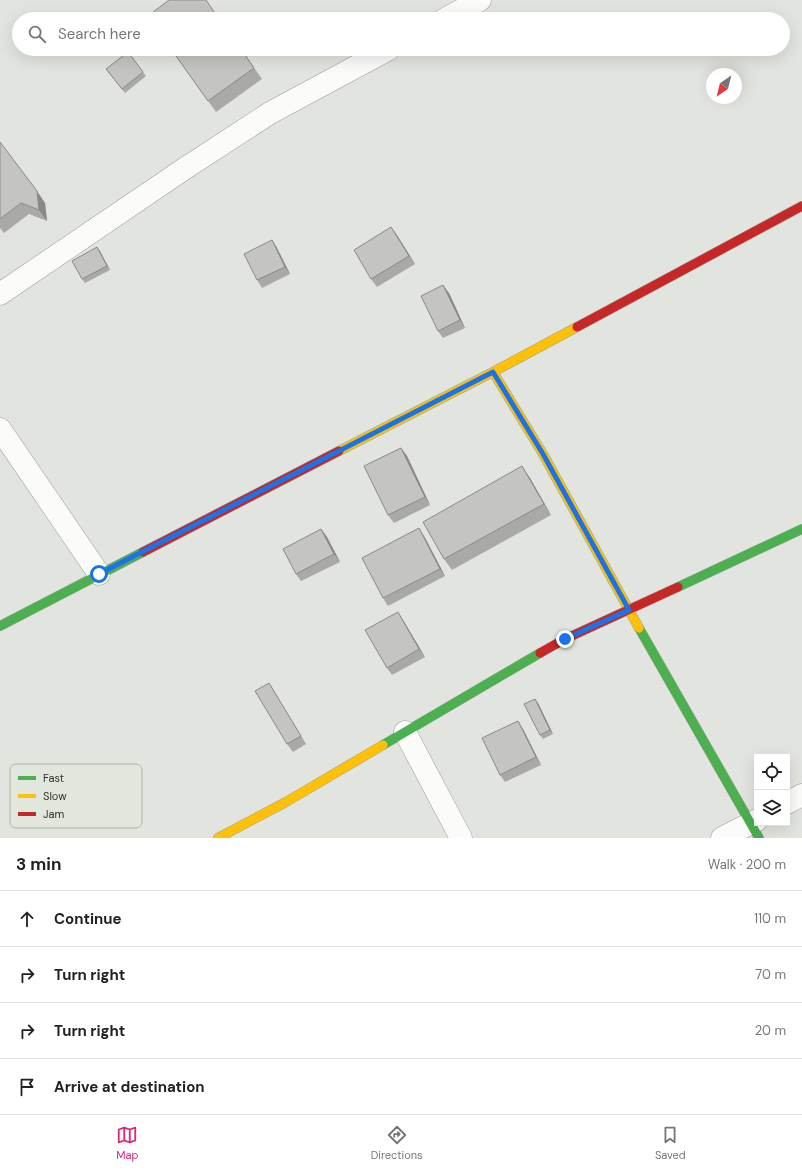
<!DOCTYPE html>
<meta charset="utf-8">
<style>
:root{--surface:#fff;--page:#f6f6f6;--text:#222;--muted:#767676;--line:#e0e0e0;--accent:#db2777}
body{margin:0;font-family:"DM Sans",sans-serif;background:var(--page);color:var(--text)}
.controls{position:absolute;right:12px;bottom:12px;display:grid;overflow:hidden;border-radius:0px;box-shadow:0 4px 16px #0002}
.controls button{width:36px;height:36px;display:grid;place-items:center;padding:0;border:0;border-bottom:1px solid var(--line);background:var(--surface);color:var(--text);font:20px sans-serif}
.compass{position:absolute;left:706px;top:68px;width:36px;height:36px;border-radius:50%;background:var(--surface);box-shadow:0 4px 16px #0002;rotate:215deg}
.stop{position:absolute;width:12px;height:12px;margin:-9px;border:3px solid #1a73e8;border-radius:50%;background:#fff}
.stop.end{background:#1a73e8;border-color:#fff;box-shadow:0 1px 4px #0008}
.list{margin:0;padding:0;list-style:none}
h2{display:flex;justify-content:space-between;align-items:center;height:52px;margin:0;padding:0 16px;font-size:17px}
h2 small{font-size:13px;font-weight:400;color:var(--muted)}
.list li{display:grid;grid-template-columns:26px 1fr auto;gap:12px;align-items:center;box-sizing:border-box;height:56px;padding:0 16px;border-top:1px solid var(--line)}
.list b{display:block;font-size:15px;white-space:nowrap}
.list em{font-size:13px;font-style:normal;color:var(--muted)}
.icon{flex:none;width:22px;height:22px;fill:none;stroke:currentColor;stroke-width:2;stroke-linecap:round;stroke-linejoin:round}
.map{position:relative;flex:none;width:802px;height:838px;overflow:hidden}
.search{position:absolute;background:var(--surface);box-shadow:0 4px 16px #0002;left:12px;right:12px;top:12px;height:44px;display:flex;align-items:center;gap:10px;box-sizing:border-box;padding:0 14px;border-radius:22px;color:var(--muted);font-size:15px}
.sheet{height:276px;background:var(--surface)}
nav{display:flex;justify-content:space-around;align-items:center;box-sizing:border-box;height:56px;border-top:1px solid var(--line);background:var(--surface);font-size:11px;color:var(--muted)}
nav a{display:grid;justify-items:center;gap:2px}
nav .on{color:var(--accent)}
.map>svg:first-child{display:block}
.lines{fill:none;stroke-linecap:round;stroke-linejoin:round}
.street-casing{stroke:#9c9e9a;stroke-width:23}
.fast-casing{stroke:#9c9e9a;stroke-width:10}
.slow-casing{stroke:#9c9e9a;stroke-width:10}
.jam-casing{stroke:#9c9e9a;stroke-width:10}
.street{stroke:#fbfbfa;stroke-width:22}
.fast{stroke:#4caf50;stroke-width:9}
.slow{stroke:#ffc107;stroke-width:9}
.jam{stroke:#c62828;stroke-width:9}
.wall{fill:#a9a9a6}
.shaded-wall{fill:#898a87}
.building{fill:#c4c5c1;stroke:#898a87}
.route{stroke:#1a73e8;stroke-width:5}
.key{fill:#e2e7dd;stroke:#adb1a8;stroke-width:1}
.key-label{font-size:11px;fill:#30322e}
</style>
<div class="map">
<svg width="802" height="838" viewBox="0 0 802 838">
<rect width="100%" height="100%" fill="#e2e5df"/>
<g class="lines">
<g class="street-casing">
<path id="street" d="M445,19l35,-19
M0,294l184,-125 86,-56 119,-64
M0,429l99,145
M405,732l56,106
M787,803l15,-8
M722,838l35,-18"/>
</g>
<g class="fast-casing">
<path id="fast" d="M678,587l124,-58
M0,626l143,-74
M639,628l120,210
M383,745l157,-92"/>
</g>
<g class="slow-casing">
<path id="slow" d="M493,372l50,82 96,174
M339,451l154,-79 84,-45
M218,838l68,-36 97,-57"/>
</g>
<g class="jam-casing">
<path id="jam" d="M577,327l225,-121
M143,552l196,-101
M540,653l25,-14 113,-52"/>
</g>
<use href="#street" class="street"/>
<use href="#fast" class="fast"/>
<use href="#slow" class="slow"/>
<use href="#jam" class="jam"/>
</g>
<path class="wall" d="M171,49h70l21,30 -46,33z
M106,69l37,3 3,4 -21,17z
M0,142l45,61 2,18 -18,-7 -25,19 -4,-5z
M391,227l24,37 -38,23 -6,-8z
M272,240l5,8 13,26 -28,14 -5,-8z
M97,247l13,23 -25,13 -3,-4z
M449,293l16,35 -22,10 -5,-7z
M401,448l6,8 23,49 -36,18 -6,-8z
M530,478l21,37 -99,55 -8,-11z
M321,529l6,8 13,25 -39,19 -5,-7z
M424,536l21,40 -57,30 -5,-8z
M403,620l22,37 -33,18 -5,-7z
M269,683l5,8 32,53 -13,8 -6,-8z
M538,703l15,31 -10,5 -3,-4z
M523,729l18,36 -36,17 -5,-7z"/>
<path class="shaded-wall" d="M37,191l8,12 2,18 -8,-11z
M391,227l6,8 18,29 -6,-8z
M272,240l5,8 13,26 -5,-7z
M97,247l3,4 10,19 -3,-4z
M443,285l6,8 16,35 -5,-8z
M401,448l6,8 23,49 -5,-8z
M522,466l8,12 21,37 -7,-11z
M419,528l5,8 21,40 -5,-7z
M321,529l6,8 13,25 -6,-8z
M398,612l5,8 22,37 -6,-8z
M535,699l3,4 15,31 -3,-4z
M518,721l5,8 18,36 -5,-8z"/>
<path class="building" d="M169,0h37l13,19h-69l-2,-3z
M171,49h70l13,19 -46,33z
M128,52l15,20 -21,17 -16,-20z
M0,142l37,49 2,19 -18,-7 -21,16z
M391,227l18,29 -38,23 -17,-29z
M272,240l13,27 -28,13 -13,-26z
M97,247l10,19 -25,13 -10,-18z
M443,285l17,35 -22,11 -17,-35z
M401,448l24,49 -37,18 -24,-49z
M522,466l22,38 -100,55 -21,-37z
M419,528l21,41 -57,29 -21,-40z
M321,529l13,25 -38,20 -13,-25z
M398,612l21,37 -32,19 -22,-38z
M269,683l32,53 -14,8 -32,-53z
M535,699l15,31 -10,5 -16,-31z
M518,721l18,36 -36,18 -18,-37z"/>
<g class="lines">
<path class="route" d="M99,574l394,-202 50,82 86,156 -64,29"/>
</g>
<rect x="10" y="764" width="132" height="64" rx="6" class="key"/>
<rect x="18" y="776" width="18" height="4" fill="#4caf50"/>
<rect x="18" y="794" width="18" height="4" fill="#ffc107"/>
<rect x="18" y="812" width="18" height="4" fill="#c62828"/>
<g class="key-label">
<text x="43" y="782">Fast</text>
<text x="43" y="800">Slow</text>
<text x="43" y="818">Jam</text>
</g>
</svg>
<div class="controls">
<button><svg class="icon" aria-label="locate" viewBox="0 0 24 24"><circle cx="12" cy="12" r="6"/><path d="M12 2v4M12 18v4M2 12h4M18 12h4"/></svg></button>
<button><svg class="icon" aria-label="layers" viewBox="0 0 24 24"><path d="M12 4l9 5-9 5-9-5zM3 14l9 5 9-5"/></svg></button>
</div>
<svg class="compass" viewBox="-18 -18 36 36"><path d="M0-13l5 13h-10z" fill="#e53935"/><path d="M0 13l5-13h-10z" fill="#767676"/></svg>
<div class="stop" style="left:99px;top:574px"></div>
<div class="stop end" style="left:565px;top:639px"></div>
<div class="search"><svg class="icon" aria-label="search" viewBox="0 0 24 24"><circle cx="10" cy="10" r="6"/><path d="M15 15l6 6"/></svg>Search here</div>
</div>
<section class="sheet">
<h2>3 min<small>Walk · 200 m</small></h2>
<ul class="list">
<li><svg class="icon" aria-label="ahead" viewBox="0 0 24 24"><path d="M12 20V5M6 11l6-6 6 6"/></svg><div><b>Continue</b></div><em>110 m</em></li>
<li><svg class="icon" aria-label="right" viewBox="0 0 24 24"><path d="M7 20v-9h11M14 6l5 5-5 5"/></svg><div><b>Turn right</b></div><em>70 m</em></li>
<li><svg class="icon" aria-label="right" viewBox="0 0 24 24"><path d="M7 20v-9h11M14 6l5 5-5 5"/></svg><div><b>Turn right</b></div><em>20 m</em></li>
<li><svg class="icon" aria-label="arrive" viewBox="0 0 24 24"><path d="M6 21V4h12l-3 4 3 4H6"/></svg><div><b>Arrive at destination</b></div></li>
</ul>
</section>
<nav>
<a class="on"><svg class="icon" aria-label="map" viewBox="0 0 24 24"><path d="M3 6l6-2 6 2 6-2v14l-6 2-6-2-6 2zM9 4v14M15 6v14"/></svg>Map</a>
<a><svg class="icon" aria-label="directions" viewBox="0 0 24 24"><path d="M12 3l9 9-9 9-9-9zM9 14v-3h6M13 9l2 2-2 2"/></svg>Directions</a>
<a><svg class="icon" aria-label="saved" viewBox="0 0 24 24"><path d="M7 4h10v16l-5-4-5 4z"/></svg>Saved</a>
</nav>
